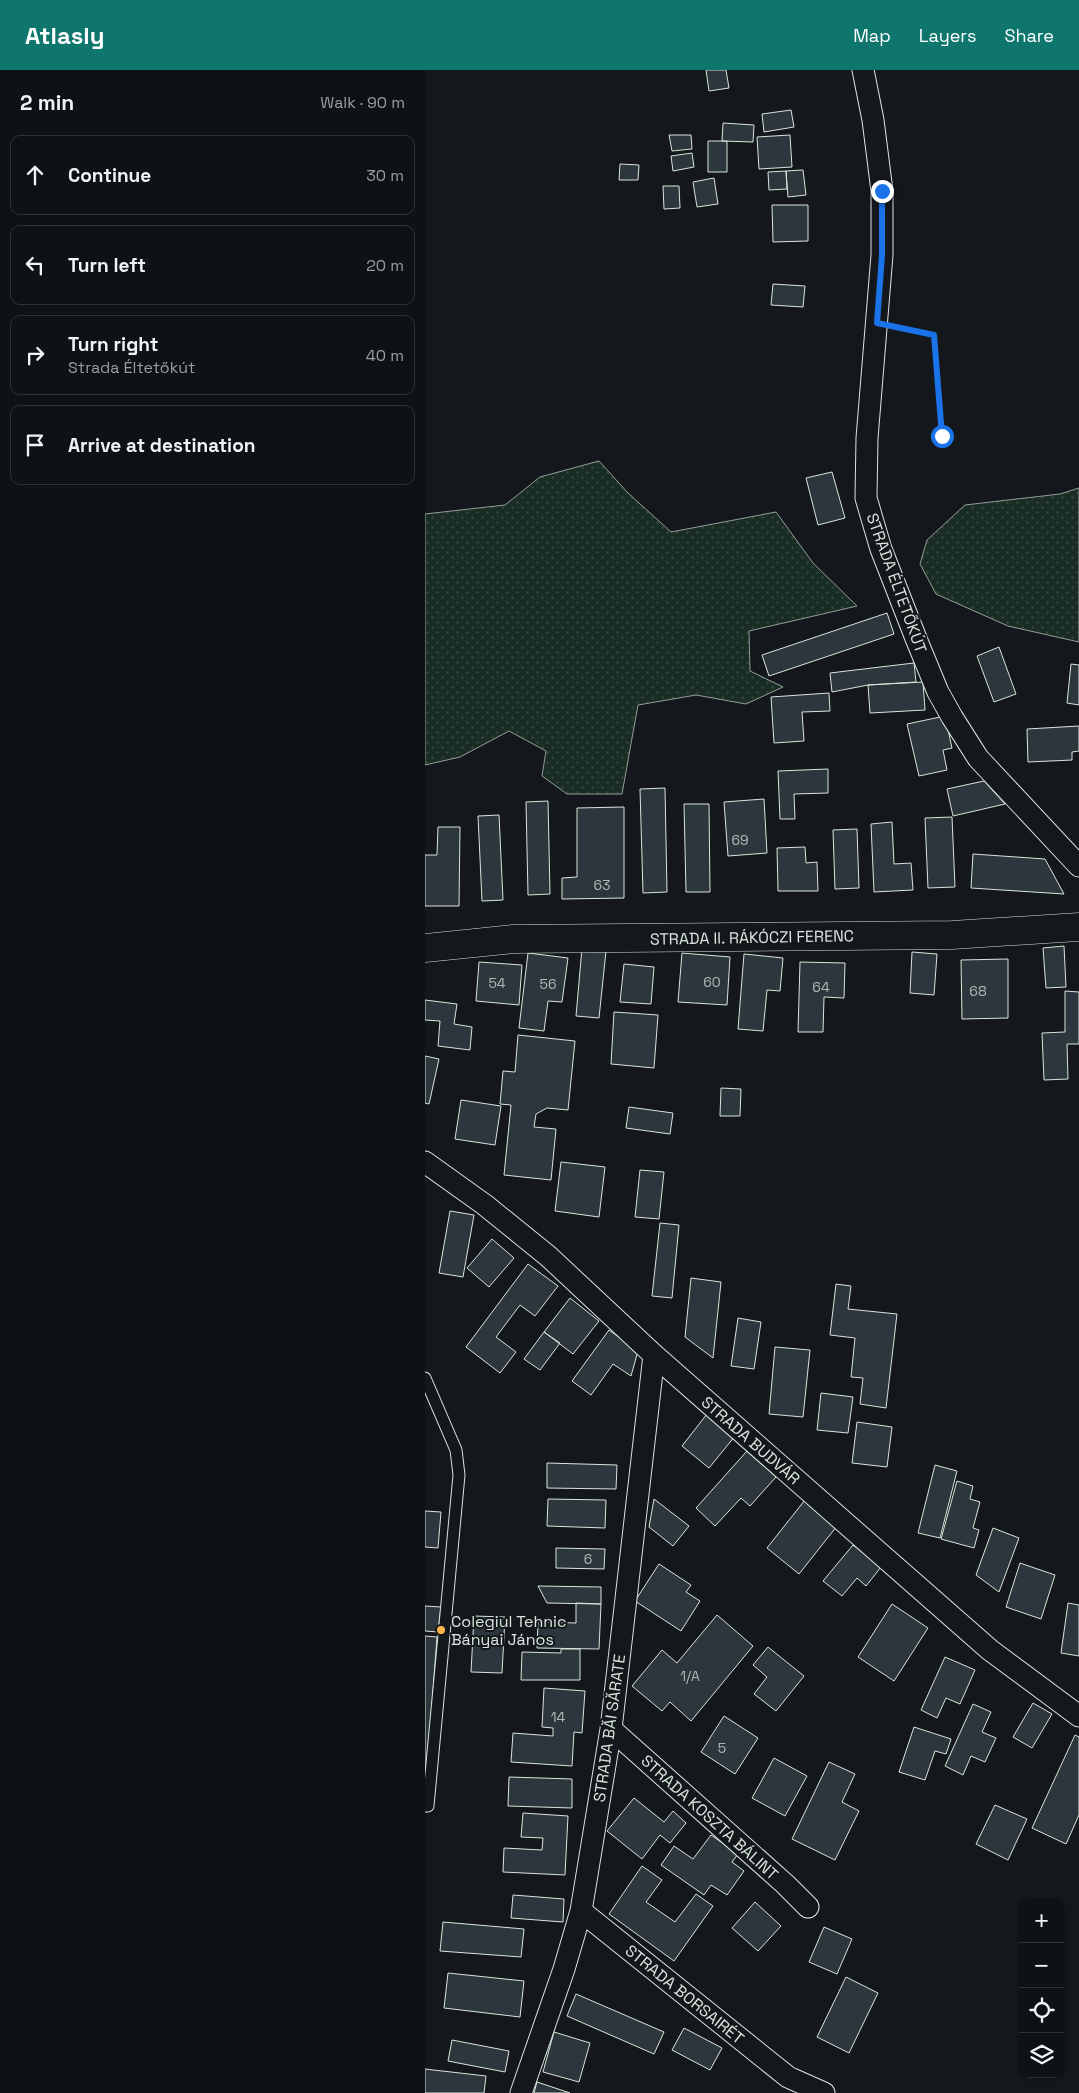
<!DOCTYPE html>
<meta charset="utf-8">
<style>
:root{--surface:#0f1215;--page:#1d2022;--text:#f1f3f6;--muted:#9b9ea0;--line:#2f3234;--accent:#0f766e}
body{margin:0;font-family:"Space Grotesk",sans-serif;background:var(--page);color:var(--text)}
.controls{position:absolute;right:15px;bottom:15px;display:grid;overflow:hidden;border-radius:10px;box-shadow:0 1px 4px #0004}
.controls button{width:45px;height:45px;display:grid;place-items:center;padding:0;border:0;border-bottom:1px solid var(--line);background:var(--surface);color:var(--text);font:25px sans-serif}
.stop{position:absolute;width:15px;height:15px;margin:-11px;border:4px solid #1a73e8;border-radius:50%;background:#fff}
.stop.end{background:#1a73e8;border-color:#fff;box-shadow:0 1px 5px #0008}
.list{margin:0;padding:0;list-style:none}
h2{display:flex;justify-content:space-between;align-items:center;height:65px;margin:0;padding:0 20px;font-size:21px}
h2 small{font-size:16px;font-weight:400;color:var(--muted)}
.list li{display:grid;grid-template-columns:32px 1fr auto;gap:15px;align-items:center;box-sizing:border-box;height:80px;margin:0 10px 10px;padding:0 10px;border:1px solid var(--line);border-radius:10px}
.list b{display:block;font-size:19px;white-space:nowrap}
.list p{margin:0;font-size:16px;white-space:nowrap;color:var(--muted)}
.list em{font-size:16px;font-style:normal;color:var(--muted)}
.icon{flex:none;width:28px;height:28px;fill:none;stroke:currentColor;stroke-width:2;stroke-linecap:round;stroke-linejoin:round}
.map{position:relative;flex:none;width:654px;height:2023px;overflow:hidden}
header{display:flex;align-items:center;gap:30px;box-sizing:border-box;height:70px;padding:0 25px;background:var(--accent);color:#fff}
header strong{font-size:24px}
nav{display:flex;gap:28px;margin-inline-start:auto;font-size:18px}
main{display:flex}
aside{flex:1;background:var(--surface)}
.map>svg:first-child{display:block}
.grass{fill:url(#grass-dots);stroke:#939e99}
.building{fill:#2c363c;stroke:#d8e6dc}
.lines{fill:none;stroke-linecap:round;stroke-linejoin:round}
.service-casing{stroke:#d8e6dc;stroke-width:13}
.minor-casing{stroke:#d8e6dc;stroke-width:23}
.secondary-casing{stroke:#d8e6dc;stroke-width:29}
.path{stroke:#9da8a2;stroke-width:3;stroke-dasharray:4 2.5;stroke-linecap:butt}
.service{stroke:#14181c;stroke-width:11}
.minor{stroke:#14181c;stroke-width:21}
.secondary{stroke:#14181c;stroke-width:28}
.route{stroke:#1a73e8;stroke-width:6}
.poi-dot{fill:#ffb74d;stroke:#14181c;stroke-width:2}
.labels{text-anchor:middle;stroke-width:4;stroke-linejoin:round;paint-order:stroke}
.number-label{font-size:14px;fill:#adbab4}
.street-label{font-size:16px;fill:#d8e6dc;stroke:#14181c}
.poi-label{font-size:16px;fill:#d8e6dc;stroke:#14181c;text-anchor:start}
</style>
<header>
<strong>Atlasly</strong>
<nav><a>Map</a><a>Layers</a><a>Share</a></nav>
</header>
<main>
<aside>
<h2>2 min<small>Walk · 90 m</small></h2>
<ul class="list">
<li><svg class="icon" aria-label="ahead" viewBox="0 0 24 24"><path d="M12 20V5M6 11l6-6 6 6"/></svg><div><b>Continue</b></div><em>30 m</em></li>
<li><svg class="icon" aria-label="left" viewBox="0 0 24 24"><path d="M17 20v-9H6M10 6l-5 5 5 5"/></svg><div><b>Turn left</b></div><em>20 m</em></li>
<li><svg class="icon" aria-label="right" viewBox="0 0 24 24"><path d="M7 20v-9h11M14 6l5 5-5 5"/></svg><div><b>Turn right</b><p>Strada Éltetőkút</p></div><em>40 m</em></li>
<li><svg class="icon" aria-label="arrive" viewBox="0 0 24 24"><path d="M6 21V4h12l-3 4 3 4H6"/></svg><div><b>Arrive at destination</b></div></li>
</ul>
</aside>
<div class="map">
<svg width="654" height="2023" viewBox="0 0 654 2023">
<defs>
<pattern id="grass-dots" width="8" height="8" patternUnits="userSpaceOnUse" patternTransform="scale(1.25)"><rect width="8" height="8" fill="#1a2d24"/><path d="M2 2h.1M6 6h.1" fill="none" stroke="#3b4b43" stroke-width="1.8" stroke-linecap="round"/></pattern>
</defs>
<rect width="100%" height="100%" fill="#14181c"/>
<path class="grass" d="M174,391l29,32 43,39 105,-20 37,51 44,43 -108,25 1,40 33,16 -37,17 -50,-9 -58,10 -16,89h-55l-25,-18 4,-25 -37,-20 -49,26 -35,8v-251l80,-9 35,-28z
M654,418v154l-71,-16 -72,-32 -16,-30 7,-24 38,-35 95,-11z"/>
<path class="building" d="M281,0h20l3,18 -20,3z
M366,40l3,17 -30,5 -2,-18z
M298,53l31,2 -1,17 -31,-1z
M244,65h22l1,14 -20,2z
M365,65l2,32 -33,2 -2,-32z
M283,71h19v31h-19z
M267,83l2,14 -21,4 -2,-15z
M195,94l19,1 -1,15h-19z
M378,100l3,25 -18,2 -2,-26z
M361,101l1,18 -18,1 -1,-18z
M289,108l4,26 -21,3 -4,-25z
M238,116h16l1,22 -16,1z
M347,135h36v36l-35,1z
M348,214l32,2 -2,21 -32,-2z
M407,402l13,46 -27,7 -12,-47z
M462,543l7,21 -125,42 -7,-21z
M574,577l17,47 -22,8 -17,-46z
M489,593l2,19 -48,3 -36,7 -2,-19z
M646,594l8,1v40l-12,-2z
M498,612l2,28 -55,3 -2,-28z
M404,623l1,18 -28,1 2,29 -30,2 -3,-46z
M520,646l7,32 -9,2 4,20 -28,6 -12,-52z
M654,656v25l-7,1v8l-44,2 -1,-33z
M403,699v24l-34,1 1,25h-15l-2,-48z
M559,711l21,23 -52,12 -6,-27z
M240,718l2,104 -24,1 -3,-104z
M339,729l3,54 -39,3 -4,-54z
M123,731l2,93 -22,1 -2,-93z
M259,734h25l1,88h-24z
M199,737v91l-62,1v-21l15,-1v-69z
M74,745l4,85 -21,1 -4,-85z
M527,747l3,70 -27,1 -3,-70z
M467,752l2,42 17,-1 2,27 -39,2 -3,-68z
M13,757h22l-1,79h-34v-51h12z
M432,759l2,59 -24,1 -2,-59z
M380,777l1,16 11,-1 1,29h-40l-1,-43z
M548,784l72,5 19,35 -93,-6z
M639,876l2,41 -20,1 -3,-40z
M157,878l24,3 -7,67 -23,-2z
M487,882l25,2 -3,41 -24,-2z
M103,883l40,5 -6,44 -14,-1 -4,30 -25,-3z
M257,883l48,4 -3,48 -49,-3z
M319,884l39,4 -3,33 -13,-1 -4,41 -25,-2z
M583,889v59l-46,1 -1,-59z
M54,892l43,3 -3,40 -43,-4z
M375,892l45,1 -1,35 -20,-1 -1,35h-25z
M199,894l30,3 -3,37 -31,-2z
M640,921l14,1v52h-12l1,35 -24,1 -2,-47 23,-1z
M0,930l32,4 -3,20 18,3 -2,23 -32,-4 2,-25 -15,-1z
M189,942l44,3 -4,53 -43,-4z
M93,965l57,6 -7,69 -21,-2 -11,6 -2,13 22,2 -5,51 -47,-5 7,-70 -11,-1 3,-33 12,1z
M0,986l14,3 -10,45 -4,-1z
M296,1018l20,1 -1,27h-20z
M36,1030l40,6 -6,39 -40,-6z
M204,1037l44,6 -3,21 -44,-6z
M136,1092l44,5 -6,50 -44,-6z
M215,1100l24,2 -5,47 -24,-2z
M25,1141l24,4 -11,62 -24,-4z
M235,1153l19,2 -7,73 -20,-2z
M67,1169l22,19 -25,29 -22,-19z
M103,1194l30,22 -23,30 -15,-11 -24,32 20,15 -16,21 -34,-26z
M266,1208l30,4 -8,76 -28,-21z
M411,1214l15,2 -3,23 49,5 -11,94 -26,-4 3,-26 -12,-1 4,-39 -25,-3z
M145,1228l29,23 -26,33 -29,-22z
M313,1248l23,4 -7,47 -23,-3z
M184,1260l29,21 -7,25 -18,-12 -22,31 -19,-14z
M119,1262l16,11 -20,27 -16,-11z
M350,1277l35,3 -7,67 -34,-3z
M396,1323l32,4 -5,36 -31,-3z
M282,1344l28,22 -26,32 -27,-22z
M432,1352l35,5 -5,40 -35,-4z
M322,1381l29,26 -26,29 -9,-8 -26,28 -19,-18z
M122,1393l70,2 -1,24 -69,-1z
M510,1395l22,6 -17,67 -22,-5z
M532,1411l16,5 -3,13 10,3 -7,26 6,2 -5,18 -33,-9z
M123,1429l58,1 -1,28 -58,-2z
M229,1429l35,27 -16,20 -24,-19z
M380,1430l32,26 -38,48 -32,-26z
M0,1441l16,1 -3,36 -13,-1z
M568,1458l26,10 -20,54 -23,-17z
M428,1475l28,22 -15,19 -9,-8 -15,18 -19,-15z
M131,1478l49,1 -1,20 -48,-1z
M595,1493l35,12 -14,44 -35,-12z
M234,1494l32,21 -5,7 14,9 -19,30 -46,-30z
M113,1516l63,1v17l-54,-1z
M151,1533l25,1 -2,45 -62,-1 1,-26 38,1z
M643,1533l11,2v51l-18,-3z
M467,1534l36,24 -34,53 -36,-24z
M0,1536l16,1 -3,25 -13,-1z
M292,1545l36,31 -62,75 -21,-19 -8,9 -30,-25 30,-36 15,13z
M49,1546l31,1 -3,56 -31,-1z
M0,1566l12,1 -11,147h-1z
M343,1577l36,29 -28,35 -22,-17 13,-17 -14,-12z
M136,1579h19v31h-59l1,-28 39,1z
M520,1587l30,13 -15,34 -14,-6 -9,20 -16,-8z
M119,1618l41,3 -3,42 -8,-1 -2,34 -61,-4 2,-29 40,3v-8l-11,-1z
M608,1633l19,11 -20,34 -19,-11z
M548,1634l18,8 -9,20 14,6 -11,24 -14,-6 -8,19 -18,-9z
M299,1646l34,22 -23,36 -34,-22z
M489,1657l37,12 -5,15 -11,-3 -10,29 -26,-8z
M650,1665l4,2v78l-13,29 -34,-16z
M349,1688l33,18 -22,40 -33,-18z
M404,1692l26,12 -13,28 17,9 -24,49 -43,-21z
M84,1707l63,2v29l-64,-2z
M209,1728l30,24 9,-11 13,12 -16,20 -10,-8 -18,24 -35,-28z
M570,1735l32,14 -19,41 -32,-16z
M98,1743l45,3 -3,59 -62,-3 1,-24 38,2 1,-12 -22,-1z
M286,1765l27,19 -6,8 12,9 -17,24 -16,-10 -7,10 -43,-30 13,-19 19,13z
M217,1796l20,14 -16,22 29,20 21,-28 17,12 -39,55 -65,-47z
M88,1825l51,4 -1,23 -52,-4z
M330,1832l26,24 -23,25 -26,-23z
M18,1852l81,7 -3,28 -81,-6z
M399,1857l28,12 -15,35 -28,-12z
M23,1903l76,8 -4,36 -76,-9z
M421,1907l32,16 -29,60 -32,-16z
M151,1924l88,38 -10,22 -87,-38z
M259,1958l38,20 -12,22 -38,-20z
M129,1962l36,11 -11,39 -36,-10z
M27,1970l57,11 -4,21 -57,-11z
M0,1999l61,7 -2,17h-59z
M112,2012l33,11h-36z"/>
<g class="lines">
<g class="service-casing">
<path id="service" d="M0,1308l31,72 3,25 -31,331h-3"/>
</g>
<g class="minor-casing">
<path id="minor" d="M438,0l10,50 9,71v64l-15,183 -1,60 15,51 36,92 21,51 14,25 26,41 101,108
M0,1092l60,43 63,51 106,99 336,295 89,66
M186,1659l174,155 23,23
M156,1841l207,166 36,16
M96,2023l43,-124 17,-58 30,-182 43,-374"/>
</g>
<g class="secondary-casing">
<path id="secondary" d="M0,878l88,-9 439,-4 127,-8"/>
</g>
<path class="path" d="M472,257l37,8 8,101"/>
<use href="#service" class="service"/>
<use href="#minor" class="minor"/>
<use href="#secondary" class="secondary"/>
</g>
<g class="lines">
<path class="route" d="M457,121v64l-5,68 57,12 8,101"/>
</g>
<circle class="poi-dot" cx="16" cy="1560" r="5"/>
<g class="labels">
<g class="number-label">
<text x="315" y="775">69</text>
<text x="177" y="820">63</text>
<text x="287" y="917">60</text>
<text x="72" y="918">54</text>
<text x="123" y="919">56</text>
<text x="396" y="922">64</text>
<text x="553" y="926">68</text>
<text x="163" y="1494">6</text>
<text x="265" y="1611">1/A</text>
<text x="133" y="1652">14</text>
<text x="297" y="1683">5</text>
</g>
<g class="street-label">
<text transform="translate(472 513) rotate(70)" y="6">STRADA ÉLTETŐKÚT</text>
<text transform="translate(327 867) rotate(-1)" y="6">STRADA II. RÁKÓCZI FERENC</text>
<text transform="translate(326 1370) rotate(41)" y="6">STRADA BUDVÁR</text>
<text transform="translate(184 1658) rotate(-82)" y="6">STRADA BĂI SĂRATE</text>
<text transform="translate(285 1747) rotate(42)" y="6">STRADA KOSZTA BÁLINT</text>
<text transform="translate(260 1924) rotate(39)" y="6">STRADA BORSAIRÉT</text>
</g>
<g class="poi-label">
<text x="26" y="1557">Colegiul Tehnic<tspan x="26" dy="18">Bányai János</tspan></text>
</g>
</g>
</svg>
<div class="controls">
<button>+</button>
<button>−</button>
<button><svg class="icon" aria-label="locate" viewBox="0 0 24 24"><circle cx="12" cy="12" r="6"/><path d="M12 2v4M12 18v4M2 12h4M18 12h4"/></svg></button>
<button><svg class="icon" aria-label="layers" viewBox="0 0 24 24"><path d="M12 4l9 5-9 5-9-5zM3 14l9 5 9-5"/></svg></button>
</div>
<div class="stop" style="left:517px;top:366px"></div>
<div class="stop end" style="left:457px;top:121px"></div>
</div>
</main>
